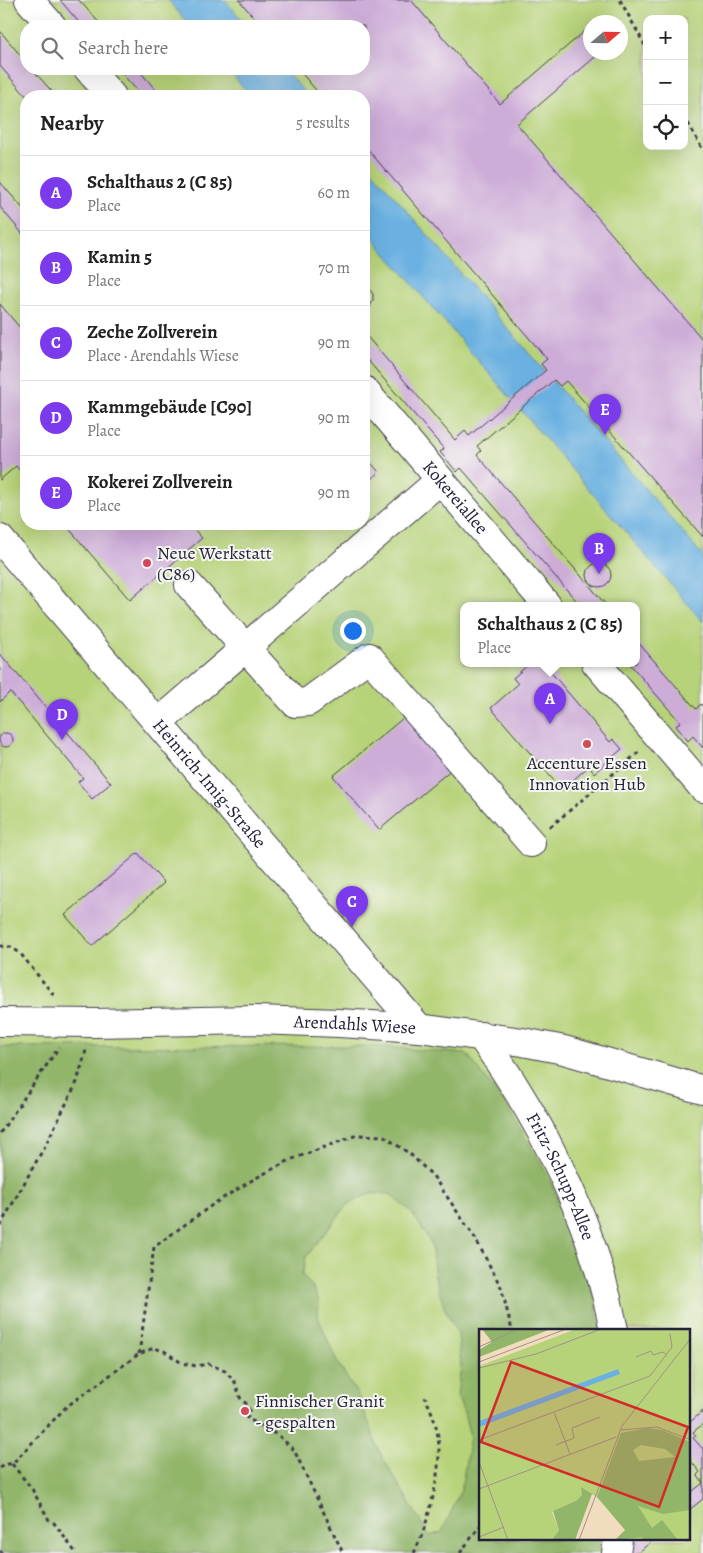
<!DOCTYPE html>
<meta charset="utf-8">
<style>
:root{--surface:#fff;--page:#f6f6f6;--text:#222;--muted:#767676;--line:#e0e0e0;--accent:#7c3aed}
body{margin:0;font-family:Alegreya,serif;background:var(--page);color:var(--text)}
.controls{position:absolute;right:15px;top:15px;display:grid;overflow:hidden;border-radius:10px;box-shadow:0 5px 20px #0002}
.controls button{width:45px;height:45px;display:grid;place-items:center;padding:0;border:0;border-bottom:1px solid var(--line);background:var(--surface);color:var(--text);font:25px sans-serif}
.compass{position:absolute;left:583px;top:15px;width:45px;height:45px;border-radius:50%;background:var(--surface);box-shadow:0 5px 20px #0002;rotate:70deg}
.you{position:absolute;left:352px;top:630px;width:18px;height:18px;margin:-12px;border:4px solid #fff;border-radius:50%;background:#1a73e8;box-shadow:0 0 0 8px #1a73e833}
.badge{display:grid;place-items:center;width:32px;height:32px;border-radius:50%;background:var(--accent);color:#fff;font-size:16px;font-weight:700}
.pin{position:absolute;translate:-50% -41px;filter:drop-shadow(0 1px 2px #0008)}
.pin::after{content:'';position:absolute;top:26px;width:18px;height:15px;background:inherit;clip-path:polygon(0 0,100% 0,50% 100%)}
.popup{position:absolute;left:460px;top:602px;width:180px;height:65px;box-sizing:border-box;display:grid;place-content:center;border-radius:10px;background:var(--surface);filter:drop-shadow(0 1px 4px #0005);font-size:16px;white-space:nowrap;color:var(--muted)}
.popup b{font-size:19px;color:var(--text)}
.popup::after{content:'';position:absolute;left:50%;top:100%;margin-left:-10px;border:10px solid transparent;border-top-color:var(--surface)}
.list{margin:0;padding:0;list-style:none}
h2{display:flex;justify-content:space-between;align-items:center;height:65px;margin:0;padding:0 20px;font-size:21px}
h2 small{font-size:16px;font-weight:400;color:var(--muted)}
.list li{display:grid;grid-template-columns:32px 1fr auto;gap:15px;align-items:center;box-sizing:border-box;height:75px;padding:0 20px;border-top:1px solid var(--line)}
.list b{display:block;font-size:19px;white-space:nowrap}
.list p{margin:0;font-size:16px;white-space:nowrap;color:var(--muted)}
.list em{font-size:16px;font-style:normal;color:var(--muted)}
.icon{flex:none;width:28px;height:28px;fill:none;stroke:currentColor;stroke-width:2;stroke-linecap:round;stroke-linejoin:round}
.map{position:relative;flex:none;width:703px;height:1553px;overflow:hidden}
.search{position:absolute;background:var(--surface);box-shadow:0 5px 20px #0002;left:20px;top:20px;width:350px;height:55px;display:flex;align-items:center;gap:12px;box-sizing:border-box;padding:0 18px;border-radius:20px;color:var(--muted);font-size:19px}
.panel{position:absolute;background:var(--surface);box-shadow:0 5px 20px #0002;left:20px;top:90px;width:350px;height:440px;border-radius:20px}
.map>svg:first-child{display:block}
.green{fill:#b7d379;stroke:#6c7a5a;fill-rule:evenodd}
.forest{fill:#91b569;stroke:#5a6c52;fill-rule:evenodd}
.water{fill:#6ab1e1;stroke:#466a8e}
.building{fill:#cdacd8}
.lines{fill:none;stroke-linecap:round;stroke-linejoin:round}
.minor-casing{stroke:#413e4f;stroke-width:30}
.path{stroke:#413e4f;stroke-width:3;stroke-dasharray:4 4;stroke-linecap:butt}
.minor{stroke:#fff;stroke-width:28}
.poi-dot{fill:#d1495b;stroke:#f6f6f2;stroke-width:2}
.labels{text-anchor:middle;stroke-width:4;stroke-linejoin:round;paint-order:stroke}
.street-label{font-size:18px;fill:#22223b;stroke:#f6f6f2}
.poi-label{font-size:18px;fill:#22223b;stroke:#f6f6f2;text-anchor:start}
.inset-road{fill:none;stroke:#9e928a;stroke-width:1}
.view{fill:#d62828;fill-opacity:0.15;stroke:#d62828;stroke-width:2.5}
.inset-edge{fill:none;stroke:#22223b;stroke-width:2.5}
</style>
<div class="map">
<svg width="703" height="1553" viewBox="0 0 703 1553">
<rect width="100%" height="100%" fill="#f6f6f2"/>
<filter id="ink" filterUnits="userSpaceOnUse"><feTurbulence type="fractalNoise" baseFrequency=".02" numOctaves="2"/><feDisplacementMap in="SourceGraphic" scale="10" xChannelSelector="R" yChannelSelector="G"/><feConvolveMatrix kernelMatrix="1 2 1 2 8 2 1 2 1" color-interpolation-filters="sRGB"/></filter>
<filter id="wash" filterUnits="userSpaceOnUse"><feTurbulence type="fractalNoise" baseFrequency=".0096" numOctaves="4" result="noise"/><feDisplacementMap in="SourceGraphic" scale="20" xChannelSelector="R" yChannelSelector="G"/><feGaussianBlur stdDeviation="1.12" result="paint"/><feColorMatrix in="noise" values="0 0 0 0 0 0 0 0 0 0 0 0 0 0 0 0 0 1.4 0 .05"/><feComposite in="paint" operator="in"/></filter>
<g filter="url(#wash)">
<rect width="100%" height="100%" fill="#f1ddbe"/>
<path class="green" d="M0,0h703v1553h-703zM647,19h37v127h-37zM590,22h30v30h-30zM26,26h338v43h-338zM26,96h338v428h-338zM464,605h172v58h-172zM480,1330h209v209h-209z"/>
<path class="forest" d="M375,1046l92,8 39,51 40,67 34,77 16,56 4,25h-120v209h125l-3,14h-602v-506zM371,1193l19,1 22,19 19,30 4,34 9,30 14,28 3,31 -4,29 7,17 6,25 -9,53 -19,42 -13,4 -49,-83 -21,-56 -23,-37 -18,-43 1,-16 -6,-13 -11,-13 4,-18 41,-52z"/>
<path class="water" d="M168,0h57l22,26h-57z
M227,69h57l24,27h-57z
M364,161l339,395v66l-339,-394z"/>
<g id="blocks">
<path class="building" d="M60,0h19l23,26h-20z
M239,0h172l89,104 86,-74 4,4v18h11l-84,72 186,216v197l-137,-156 -6,5 -6,-6 -77,66 4,5 -4,4 129,150h-26l-119,-137 -4,4 -17,-20 4,-3 -80,-93v-23l91,107 10,-9 4,5 77,-66 -5,-6 6,-5 -183,-214v-49h-43l-23,-27h66v-43h-103z
M131,22h9l5,4h-20z
M0,31l26,31v7h6l24,27h-30l-26,-30z
M118,69h20l23,27h-19z
M0,182l26,30v26l-26,-31z
M364,287l6,3 3,4v6l-3,7 -6,3z
M0,304l26,31v143l-10,-12 -16,14z
M364,455l15,17 -15,13z
M65,524h124l13,14 -72,62z
M587 575a12 12 0 1 1 24 0a12 12 0 1 1-24 0Z
M636,640l60,69 5,-5 2,3v41l-10,-12 -5,5 -12,-15 4,-4 -51,-59h7z
M0,654l111,129 -19,16 -14,-17 5,-4 -73,-86 -10,10z
M530,663h13l67,79 3,-3 9,10 -28,24 -5,-7 -27,24 -71,-82 27,-24 -5,-6z
M408,714l45,54 -74,62 -46,-54z
M-1 740a7 7 0 1 1 14 0a7 7 0 1 1-14 0Z
M138,853l26,30 -72,63 -27,-31z
M703,1411v13l-10,8 3,4 -3,2 10,11v50l-14,11v-16l14,-11 -6,-8 3,-3 -11,-13v-36z
M634,1539h20l-16,14h-21z"/>
</g>
</g>
<g filter="url(#ink)">
<use href="#blocks" fill-opacity="0" stroke="#413e4f" stroke-width="1"/>
<g class="lines">
<g class="minor-casing">
<g id="minor">
<path d="M29,0l23,26"/>
<path d="M88,69l24,27"/>
<path id="s1" d="M364,390l183,215"/>
<path id="s2" d="M0,539l419,489"/>
<path d="M189,585l106,118 13,-1 61,-45 162,186"/>
<path d="M596,663l107,125"/>
<path d="M158,723l282,-243"/>
<path id="s3" d="M0,1022l94,1 162,-3 83,3 80,5 104,14 41,8 139,40"/>
<path id="s4" d="M481,1036c63,88 112,187 133,294"/>
<path d="M616,1553l2,-14"/>
</g>
</g>
<path class="path" d="M620,0l27,49
M684,116l19,34
M550,827l89,-75
M0,946l11,1 9,6 36,45
M0,1133l59,-86
M0,1226l45,-80 32,-64 10,-35
M139,1354l15,-107 61,-44 39,-24 36,-19 67,-25 27,1 26,18 23,22 42,62 26,49 11,43
M12,1464l20,25 17,31 5,3 22,30
M0,1468l7,-4h5l54,-57 73,-53 15,-6 10,3 18,12 14,3 13,-2 16,7 10,11 6,18 6,4 3,8 -3,6 32,18 15,14 49,103
M0,1551l2,2
M414,1553c14,-27 29,-86 24,-116 -2,-15 -7,-27 -13,-40
M460,1553l20,-27"/>
<use href="#minor" class="minor"/>
</g>
</g>
<g class="poi-dot">
<circle cx="147" cy="563" r="5"/>
<circle cx="587" cy="744" r="5"/>
<circle cx="245" cy="1411" r="5"/>
</g>
<g class="labels">
<g class="street-label">
<text dy="6" stroke="none"><textPath href="#s1" startOffset="141">Kokereiallee</textPath></text>
<text dy="6" stroke="none"><textPath href="#s2" startOffset="322">Heinrich-Imig-Straße</textPath></text>
<text dy="6" stroke="none"><textPath href="#s3" startOffset="355">Arendahls Wiese</textPath></text>
<text dy="6" stroke="none"><textPath href="#s4" startOffset="162">Fritz-Schupp-Allee</textPath></text>
</g>
<g class="poi-label">
<text x="157" y="559">Neue Werkstatt<tspan x="157" dy="21">(C86)</tspan></text>
<text x="587" y="769" text-anchor="middle">Accenture Essen<tspan x="587" dy="21">Innovation Hub</tspan></text>
<text x="255" y="1407">Finnischer Granit<tspan x="255" dy="21">- gespalten</tspan></text>
</g>
</g>
<g transform="translate(479 1329)">
<rect width="211" height="211" fill="#f1ddbe"/>
<path d="M97,0h114v211h-67l3,-10 -23,-29 -21,-13v7l-7,7 -23,10 7,18 -7,10h-73v-174z" fill="#b7d379"/>
<path d="M3,0h69l-72,28v-7l13,-8zM169,99l14,2 28,12v68l-27,4 -25,-8 14,22 10,-8 16,20h-35l-1,-3 -27,3 10,-10 -28,-33 24,-64zM162,116l24,4 10,8 -36,4 -6,-11zM102,158l11,7 -17,46h-23l7,-10 -6,-19 23,-10 6,-6z" fill="#91b569" fill-rule="evenodd"/>
<path d="M139,40l2,5 -141,53v-6z" fill="#6ab1e1"/>
<path class="inset-road" d="M0,18l39,-18M157,28l15,-6 2,4 10,-3 4,3M0,33l87,-33M0,39l57,-14 65,-25M75,83l16,42M141,101l37,-3 34,13M0,111l171,-64 22,-29 -2,-13M77,116l18,-7 -2,-10 28,-11M0,133l29,78M0,160l137,-52M0,208l25,-10M100,211l43,-114 69,-88"/>
<path class="view" d="M32,33l177,65 -29,80 -178,-65z"/>
<rect width="211" height="211" class="inset-edge"/>
</g>
</svg>
<div class="controls">
<button>+</button>
<button>−</button>
<button><svg class="icon" aria-label="locate" viewBox="0 0 24 24"><circle cx="12" cy="12" r="6"/><path d="M12 2v4M12 18v4M2 12h4M18 12h4"/></svg></button>
</div>
<svg class="compass" viewBox="-18 -18 36 36"><path d="M0-13l5 13h-10z" fill="#e53935"/><path d="M0 13l5-13h-10z" fill="#767676"/></svg>
<div class="you"></div>
<div class="pin badge" style="left:550px;top:724px">A</div>
<div class="popup"><b>Schalthaus 2 (C 85)</b>Place</div>
<div class="pin badge" style="left:599px;top:574px">B</div>
<div class="pin badge" style="left:352px;top:927px">C</div>
<div class="pin badge" style="left:62px;top:740px">D</div>
<div class="pin badge" style="left:605px;top:435px">E</div>
<div class="search"><svg class="icon" aria-label="search" viewBox="0 0 24 24"><circle cx="10" cy="10" r="6"/><path d="M15 15l6 6"/></svg>Search here</div>
<section class="panel">
<h2>Nearby<small>5 results</small></h2>
<ul class="list">
<li><span class="badge">A</span><div><b>Schalthaus 2 (C 85)</b><p>Place</p></div><em>60 m</em></li>
<li><span class="badge">B</span><div><b>Kamin 5</b><p>Place</p></div><em>70 m</em></li>
<li><span class="badge">C</span><div><b>Zeche Zollverein</b><p>Place · Arendahls Wiese</p></div><em>90 m</em></li>
<li><span class="badge">D</span><div><b>Kammgebäude [C90]</b><p>Place</p></div><em>90 m</em></li>
<li><span class="badge">E</span><div><b>Kokerei Zollverein</b><p>Place</p></div><em>90 m</em></li>
</ul>
</section>
</div>
